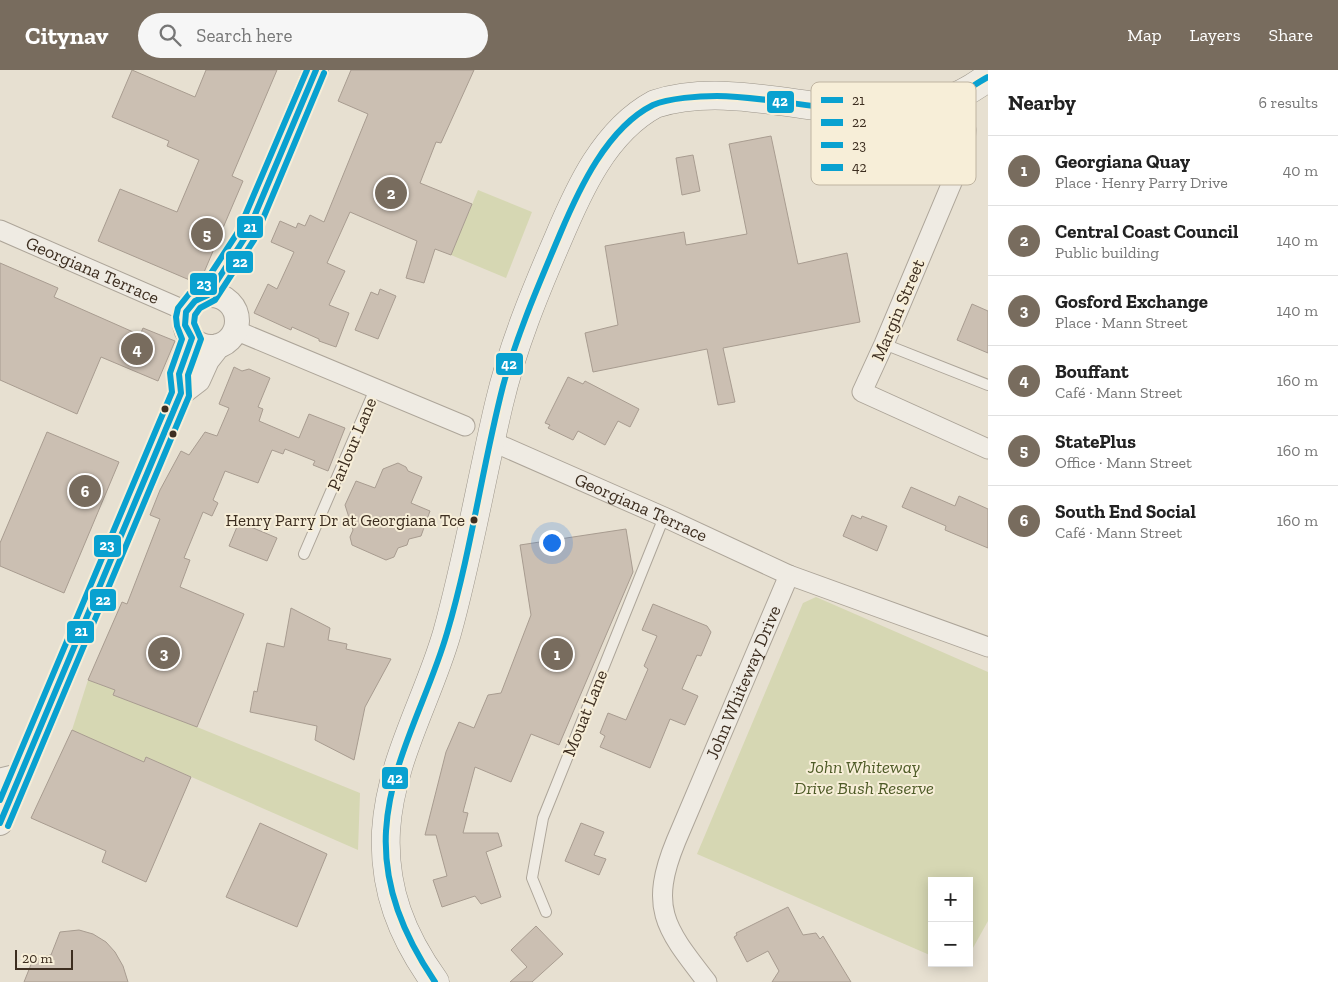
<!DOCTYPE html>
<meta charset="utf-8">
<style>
:root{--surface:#fff;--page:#f6f6f6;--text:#222;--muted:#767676;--line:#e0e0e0;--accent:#786c5e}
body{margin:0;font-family:"Zilla Slab",serif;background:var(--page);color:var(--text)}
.controls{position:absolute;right:15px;bottom:15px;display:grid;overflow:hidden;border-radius:0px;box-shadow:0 2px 12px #0003}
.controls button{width:45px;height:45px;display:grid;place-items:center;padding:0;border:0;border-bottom:1px solid var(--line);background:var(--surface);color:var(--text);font:25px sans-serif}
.scale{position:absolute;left:15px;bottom:12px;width:58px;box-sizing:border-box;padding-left:5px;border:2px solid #3d2e20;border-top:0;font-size:14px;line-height:18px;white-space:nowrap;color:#3d2e20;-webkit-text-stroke:4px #f7eed8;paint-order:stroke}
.you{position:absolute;left:551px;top:472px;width:18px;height:18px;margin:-12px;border:4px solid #fff;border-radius:50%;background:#1a73e8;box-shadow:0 0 0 8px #1a73e833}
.badge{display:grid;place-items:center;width:32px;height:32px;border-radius:50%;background:var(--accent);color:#fff;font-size:16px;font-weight:700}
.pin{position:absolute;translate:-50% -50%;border:2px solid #fff;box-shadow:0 1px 5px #0006}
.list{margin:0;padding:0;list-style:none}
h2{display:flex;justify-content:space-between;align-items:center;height:65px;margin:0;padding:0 20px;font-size:21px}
h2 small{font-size:16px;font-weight:400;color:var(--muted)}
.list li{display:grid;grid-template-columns:32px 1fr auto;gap:15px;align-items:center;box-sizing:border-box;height:70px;padding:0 20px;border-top:1px solid var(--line)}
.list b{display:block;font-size:19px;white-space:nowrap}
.list p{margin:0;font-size:16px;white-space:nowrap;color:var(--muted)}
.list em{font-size:16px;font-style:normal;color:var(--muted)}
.icon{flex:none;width:28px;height:28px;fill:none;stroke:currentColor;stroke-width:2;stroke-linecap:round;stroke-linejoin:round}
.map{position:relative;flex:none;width:988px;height:912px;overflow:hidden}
header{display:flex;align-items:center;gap:30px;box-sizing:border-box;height:70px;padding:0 25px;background:var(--accent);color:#fff}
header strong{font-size:24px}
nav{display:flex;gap:28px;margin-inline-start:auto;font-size:18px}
.search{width:350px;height:45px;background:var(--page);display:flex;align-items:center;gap:12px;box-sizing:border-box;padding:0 18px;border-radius:28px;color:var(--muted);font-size:19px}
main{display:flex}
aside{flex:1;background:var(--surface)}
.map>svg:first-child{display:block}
.green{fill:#d6d7b3}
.building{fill:#cbbfb2;stroke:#a89c90}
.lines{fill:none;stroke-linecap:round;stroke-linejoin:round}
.service-casing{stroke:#ada599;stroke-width:12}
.minor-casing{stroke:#ada599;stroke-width:21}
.tertiary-casing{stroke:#ada599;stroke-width:26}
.secondary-casing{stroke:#9c958a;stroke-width:29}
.service{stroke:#efebe3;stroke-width:10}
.minor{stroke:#efebe3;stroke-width:19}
.tertiary{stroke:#efebe3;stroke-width:24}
.secondary{stroke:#efebe3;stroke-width:28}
.bus-1-casing{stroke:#f7eed8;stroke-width:10}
.bus-2-casing{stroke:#f7eed8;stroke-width:10}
.bus-3-casing{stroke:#f7eed8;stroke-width:10}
.bus-4-casing{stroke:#f7eed8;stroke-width:10}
.bus-1{stroke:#09a1d0;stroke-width:6}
.bus-2{stroke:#09a1d0;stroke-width:6}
.bus-3{stroke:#09a1d0;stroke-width:6}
.bus-4{stroke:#09a1d0;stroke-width:6}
.bus-dot{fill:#3d2e20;stroke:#f7eed8;stroke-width:2}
.labels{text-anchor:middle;stroke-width:4;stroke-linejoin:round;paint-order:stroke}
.bus-label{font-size:17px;fill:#3d2e20;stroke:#f7eed8;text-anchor:end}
.street-label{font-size:18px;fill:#3d2e20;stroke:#f7eed8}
.park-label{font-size:18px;font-style:italic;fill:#4d5a26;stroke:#f7eed8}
.key{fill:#f7eed8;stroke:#bfb4a1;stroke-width:1}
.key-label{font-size:14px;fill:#3d2e20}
.line-badge{stroke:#f7eed8;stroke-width:2}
.badge-label{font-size:14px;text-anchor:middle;font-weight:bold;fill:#fff}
</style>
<header>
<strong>Citynav</strong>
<div class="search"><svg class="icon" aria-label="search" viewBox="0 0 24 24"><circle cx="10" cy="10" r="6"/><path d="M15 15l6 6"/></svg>Search here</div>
<nav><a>Map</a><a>Layers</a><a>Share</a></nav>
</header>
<main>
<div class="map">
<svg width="988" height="912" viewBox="0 0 988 912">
<rect width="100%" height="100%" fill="#e7e0d1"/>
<path class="green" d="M478,120l54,22 -26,66 -55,-23z
M816,527l172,75v249l-19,34v-74h-37v75l-235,-102 106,-251z
M88,610l27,10 -2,5 84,32 163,66 -2,57 -212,-93 -2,5 -72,-32z"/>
<path class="building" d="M132,0l63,27 11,-27h71l-45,106 11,5 -44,103 -101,-43 22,-52 57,23 22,-52 -32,-14 2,-5 -57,-24z
M351,0h123l-33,73 -5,-1 -16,41 52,21 -21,51 -16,-6 -11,34 -18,-5 11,-37 -67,-29 -23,51 18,8 -16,34 20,8 -13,34 -17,-6v-2l-27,-12 -1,3 -37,-17 14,-29 9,5 17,-37 -23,-10 9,-21 16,7 2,-5 7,3 5,-11 14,7 44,-108 -30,-13z
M771,66l27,128 49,-11 13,69 -137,26 12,54 -17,3 -11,-56 -114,23 -8,-39 33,-8 -13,-79 79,-14 2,13 61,-11 -18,-90z
M693,85l7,36 -18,4 -6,-37z
M0,193l58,25 -4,9 86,38 3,-7 32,13 -17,40 -57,-24 -24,57 -77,-34z
M380,219l16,7 -18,43 -23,-9 16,-38 7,3z
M972,234l16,7v42l-31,-13z
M234,297l8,4 7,-2 21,9 -12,29 5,2 -4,12 40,17 10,-24 36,14 -17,43 -15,-6 2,-4 -30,-12 -2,5 -11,-4 -14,33 -33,-12 -12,29 5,3 -6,13 -9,-4 -19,46 6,2 -10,27 64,27 -47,113 -84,-32 2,-5 -27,-10 34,-78 5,2 33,-85 -10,-4 10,-25 21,-39 8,4 16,-23 12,4 12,-28 -10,-4z
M568,307l15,7 2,-3 54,28 -9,18 -12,-6 -13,24 -27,-14 -5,9 -25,-12 2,-3 -5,-2z
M47,362l72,30 -55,131 -64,-27v-23z
M398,393l8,4 2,4 14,6 -11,26 19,8 -9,25 -12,3 -2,6 -9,3 -4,9 -8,3 -34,-15 -2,-8 3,-7 -8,-25 11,-24 19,7 8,-19z
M911,417l44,19 4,-10 29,13v39l-43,-18 1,-4 -44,-19z
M852,445l9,4 1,-3 25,10 -10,25 -34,-15z
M239,452l38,16 -10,23 -38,-15z
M626,459l7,43 -74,173 -28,-11 -20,48 -36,-15 -12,45 5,1 -5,20h35l4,13 -16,6 15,45 -20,7 -6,-8 -33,11 -9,-27 14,-4 -11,-41h-11l21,-83 13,-30 15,6 14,-33 13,-2 30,-78 -11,-70z
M653,534l54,22 4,6 -10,24 -4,-1 -15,34 16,7 -13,29 -15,-6 -20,49 -50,-21 5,-11 -5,-3 8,-20 18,7 22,-51 -4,-3 13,-30 -15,-6z
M291,538l39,20 -2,12 19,4 -1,5 45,10 -26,48 -11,53 -39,-20 2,-14 -67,-14 4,-21 3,1 10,-49 17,4z
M72,660l72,32 2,-5 45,20 -45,105 -44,-20 4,-11 -75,-33z
M260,753l67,31 -30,73 -71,-30z
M581,753l23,9 -10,23 12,4 -7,16 -34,-14z
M788,837l15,28 13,-2 4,6 3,-3 28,46h-79l7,-11 -11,-20 -21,11 -13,-25 3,-2 -1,-2z
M536,856l27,28 -31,28h-22l17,-15 -16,-17z
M79,860l14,4 13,8 9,10 8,14 5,16h-104l8,-20 9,-5 10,-2 9,-23z"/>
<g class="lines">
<g class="service-casing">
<path id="service" d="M884,274l104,41
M304,484l71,-165
M546,842l-14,-34 11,-60 121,-301"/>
</g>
<g class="minor-casing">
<g id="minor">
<path d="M959,26l7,34 -2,24 -80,190 -22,48 126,57"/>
<path id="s1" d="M0,160l186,81"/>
<path d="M235,260l230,96"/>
<path id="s2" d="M491,371l173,76 125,58"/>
<path d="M0,708l21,-5"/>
<path id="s3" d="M707,912c-41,-53 -59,-73 -31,-141l113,-266 199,72"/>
</g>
</g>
<g class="tertiary-casing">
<path id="tertiary" d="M208,225l38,-59 70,-166
M185 251a26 26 0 1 1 52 0a26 26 0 1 1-52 0Z
M181,323l-2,-19 13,-36
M0,753l181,-430 17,-13 9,-20 11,-14"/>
</g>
<g class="secondary-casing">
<path id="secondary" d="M435,912c-33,-46 -52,-93 -49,-151 4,-70 42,-132 61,-198 21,-75 34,-153 52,-229 13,-56 36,-112 59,-165 21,-50 47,-108 97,-135 105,-34 234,51 333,-27"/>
</g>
<use href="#service" class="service"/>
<use href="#minor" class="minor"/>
<use href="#tertiary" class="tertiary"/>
<use href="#secondary" class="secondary"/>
<g class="bus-1-casing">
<path id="bus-1" d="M0,753l181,-430 -2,-19 13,-36 -7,-13 1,-13 9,-11 13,-6 38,-59 70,-166"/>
</g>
<g class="bus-2-casing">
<path id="bus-2" d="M8,756l181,-430 -1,-21 13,-36 -7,-16 1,-8 5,-7 15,-8 39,-60 70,-167"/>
</g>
<g class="bus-3-casing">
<path id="bus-3" d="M0,730l172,-408 -2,-19 12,-34 -5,-13 -1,-9 2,-9 11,-14 13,-7 36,-55 69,-162"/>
</g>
<g class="bus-4-casing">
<path id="bus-4" d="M435,912c-31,-46 -52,-95 -49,-151 4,-70 42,-132 61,-198 24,-81 35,-165 56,-247 14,-52 36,-102 57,-152 19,-45 47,-106 93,-129 16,-7 46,-9 64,-9 76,1 157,31 232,3 13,-5 26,-15 39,-22"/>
</g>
<use href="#bus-1" class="bus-1"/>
<use href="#bus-2" class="bus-2"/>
<use href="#bus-3" class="bus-3"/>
<use href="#bus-4" class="bus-4"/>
</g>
<g class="bus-dot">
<circle cx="165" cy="339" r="4.5"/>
<circle cx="173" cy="364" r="4.5"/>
<circle cx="474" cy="450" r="4.5"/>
</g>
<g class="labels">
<g class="bus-label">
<text x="465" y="456">Henry Parry Dr at Georgiana Tce</text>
</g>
<g class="street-label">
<text dy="6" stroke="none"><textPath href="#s1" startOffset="101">Georgiana Terrace</textPath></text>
<text transform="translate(898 240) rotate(-67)" y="6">Margin Street</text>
<text transform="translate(352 374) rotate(-67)" y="6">Parlour Lane</text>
<text dy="6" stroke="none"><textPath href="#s2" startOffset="164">Georgiana Terrace</textPath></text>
<text dy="6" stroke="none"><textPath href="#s3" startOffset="328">John Whiteway Drive</textPath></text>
<text transform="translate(585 643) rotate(-68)" y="6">Mouat Lane</text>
</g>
<g class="park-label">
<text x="864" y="703">John Whiteway<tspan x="864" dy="21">Drive Bush Reserve</tspan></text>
</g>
</g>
<rect x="811" y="12" width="165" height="103" rx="8" class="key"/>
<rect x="821" y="27" width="22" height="6" fill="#09a1d0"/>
<rect x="821" y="49" width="22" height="7" fill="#09a1d0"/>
<rect x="821" y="72" width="22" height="6" fill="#09a1d0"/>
<rect x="821" y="94" width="22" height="7" fill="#09a1d0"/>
<g class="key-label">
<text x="852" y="35">21</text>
<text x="852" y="57">22</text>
<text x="852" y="80">23</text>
<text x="852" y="102">42</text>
</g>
<g class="line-badge">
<rect x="766" y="20" width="29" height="24" rx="5" fill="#09a1d0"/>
<rect x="236" y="145" width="28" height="24" rx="5" fill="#09a1d0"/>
<rect x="225" y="180" width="29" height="24" rx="5" fill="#09a1d0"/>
<rect x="189" y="202" width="29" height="24" rx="5" fill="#09a1d0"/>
<rect x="495" y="282" width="29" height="24" rx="5" fill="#09a1d0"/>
<rect x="93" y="464" width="29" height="24" rx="5" fill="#09a1d0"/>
<rect x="89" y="518" width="28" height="24" rx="5" fill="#09a1d0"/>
<rect x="66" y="550" width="29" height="24" rx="5" fill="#09a1d0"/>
<rect x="381" y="696" width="28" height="24" rx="5" fill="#09a1d0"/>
</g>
<g class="badge-label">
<text x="780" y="36">42</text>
<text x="250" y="162">21</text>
<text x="240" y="197">22</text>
<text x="204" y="219">23</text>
<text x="509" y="299">42</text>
<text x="107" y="480">23</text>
<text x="103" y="535">22</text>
<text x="81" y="566">21</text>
<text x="395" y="713">42</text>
</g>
</svg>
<div class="controls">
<button>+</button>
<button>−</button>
</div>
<div class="scale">20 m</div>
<div class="you"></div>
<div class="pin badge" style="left:557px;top:584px">1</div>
<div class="pin badge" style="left:391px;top:123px">2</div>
<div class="pin badge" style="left:164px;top:583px">3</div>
<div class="pin badge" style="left:137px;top:279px">4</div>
<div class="pin badge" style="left:207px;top:164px">5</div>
<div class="pin badge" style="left:85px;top:421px">6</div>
</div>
<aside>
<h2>Nearby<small>6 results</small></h2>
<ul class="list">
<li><span class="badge">1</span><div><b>Georgiana Quay</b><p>Place · Henry Parry Drive</p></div><em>40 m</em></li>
<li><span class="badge">2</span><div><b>Central Coast Council</b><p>Public building</p></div><em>140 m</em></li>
<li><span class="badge">3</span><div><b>Gosford Exchange</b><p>Place · Mann Street</p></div><em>140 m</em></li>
<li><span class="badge">4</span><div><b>Bouffant</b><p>Café · Mann Street</p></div><em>160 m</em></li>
<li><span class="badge">5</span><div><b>StatePlus</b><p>Office · Mann Street</p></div><em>160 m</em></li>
<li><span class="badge">6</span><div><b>South End Social</b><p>Café · Mann Street</p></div><em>160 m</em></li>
</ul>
</aside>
</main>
